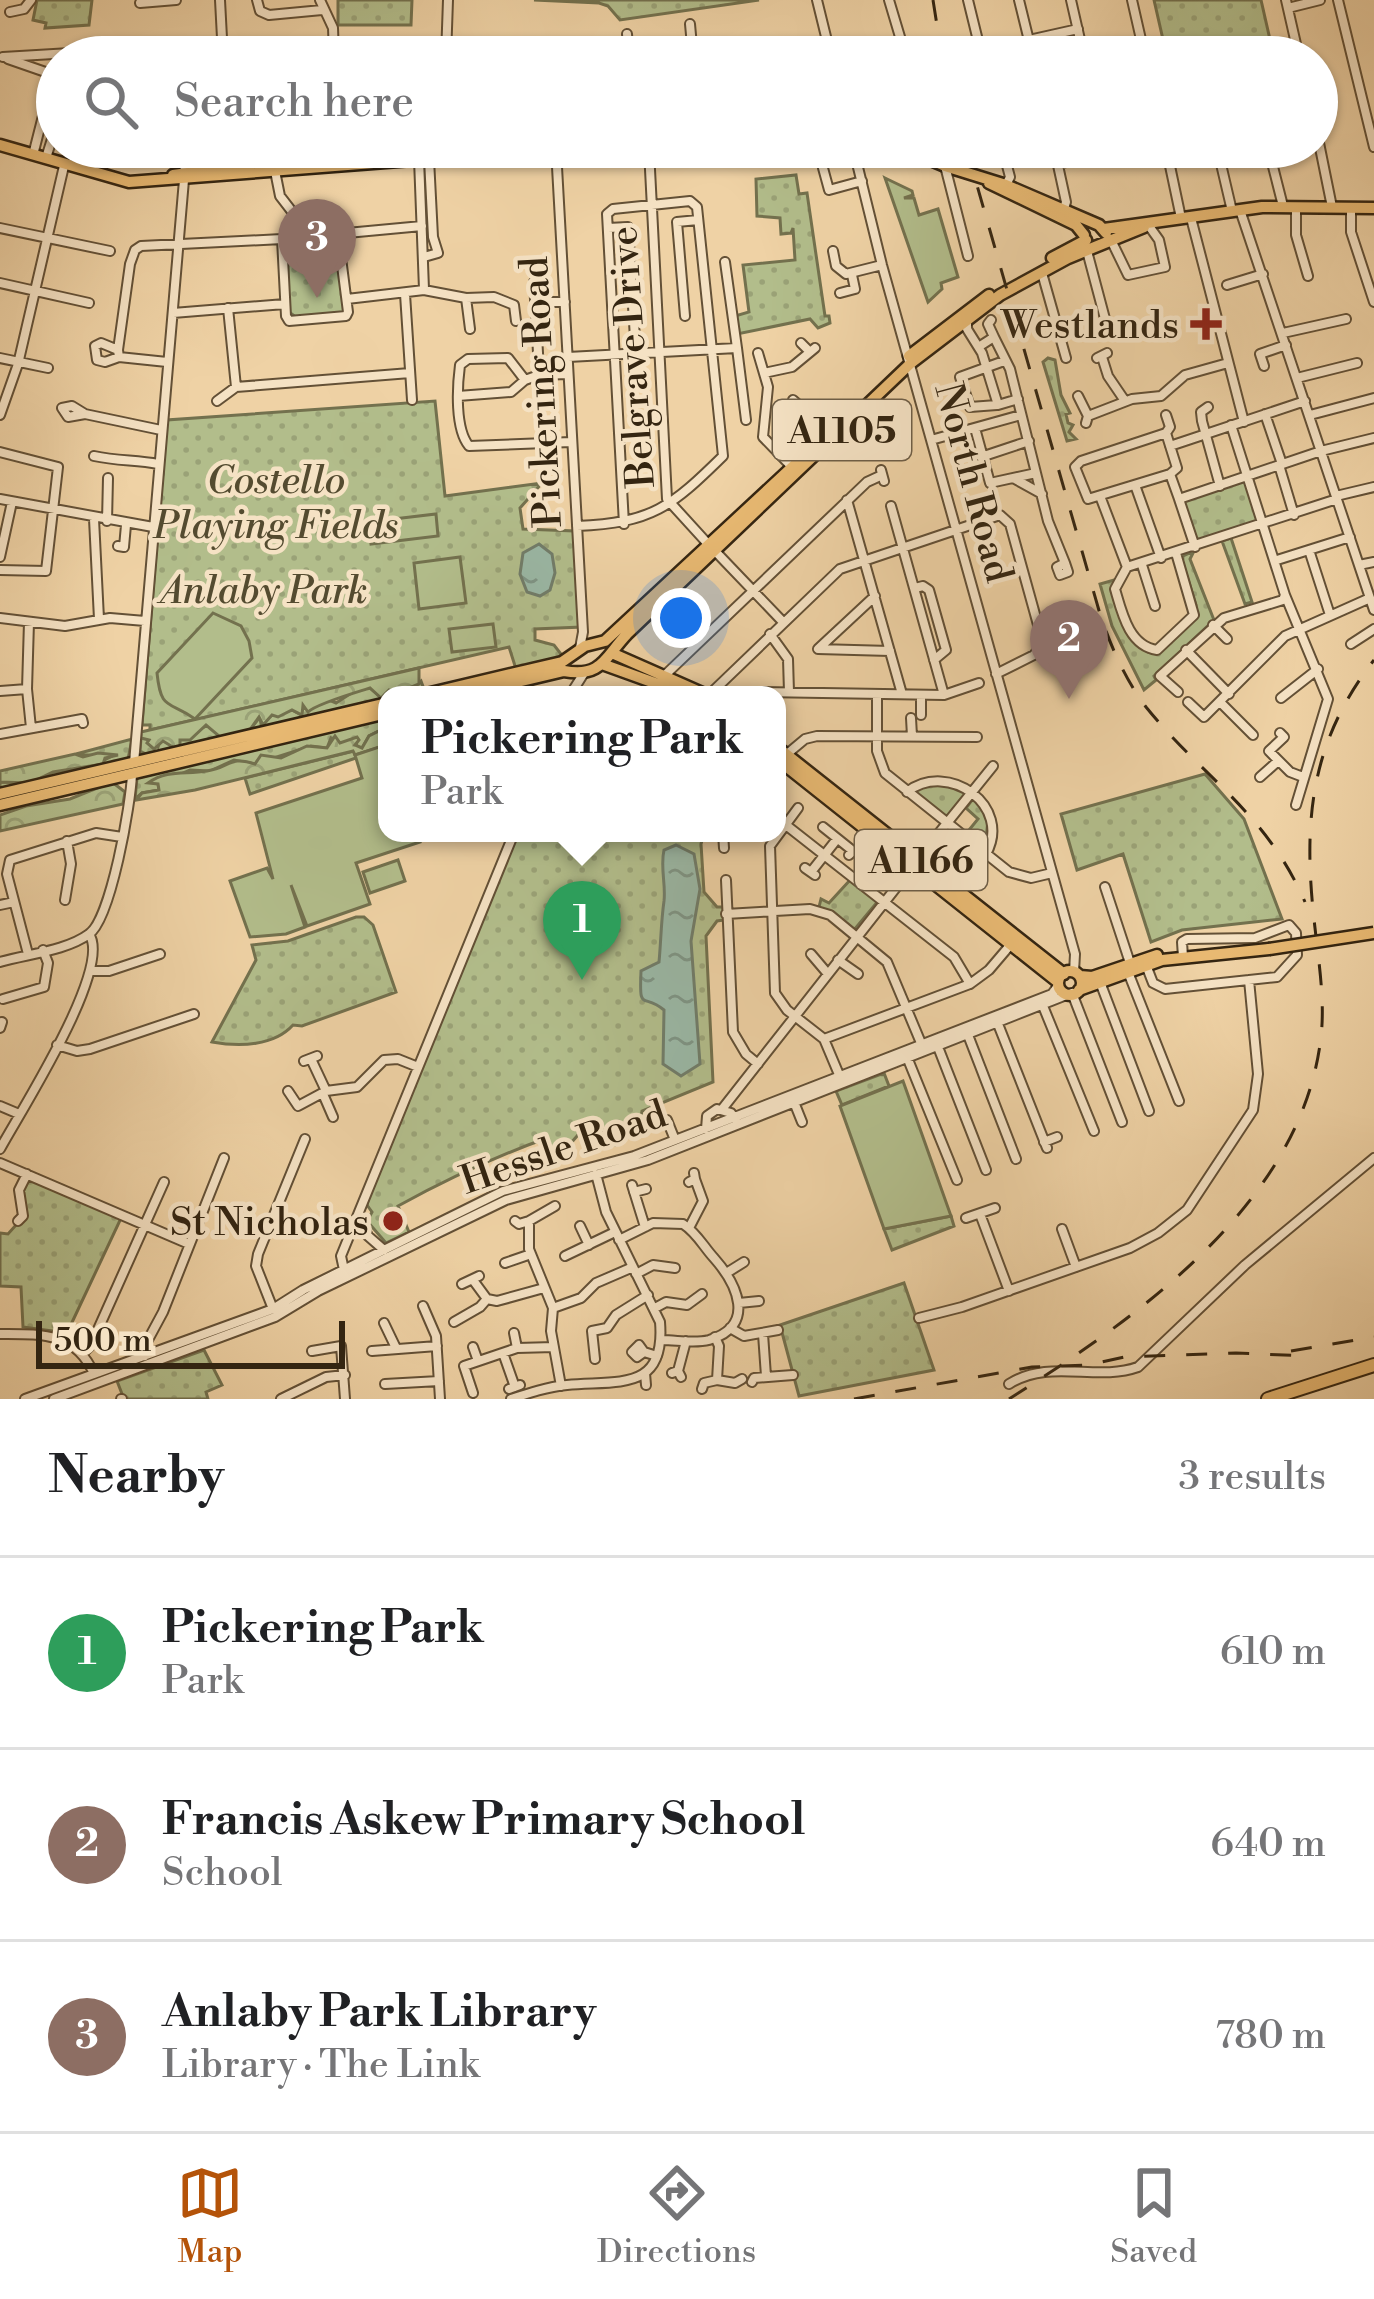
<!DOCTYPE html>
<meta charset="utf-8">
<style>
:root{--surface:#fff;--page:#f2f2f2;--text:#202124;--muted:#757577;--line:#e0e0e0;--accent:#b45309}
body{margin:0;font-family:"Libre Bodoni",serif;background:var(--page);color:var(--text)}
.scale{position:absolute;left:36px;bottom:30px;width:309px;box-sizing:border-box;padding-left:12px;border:6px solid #342511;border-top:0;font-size:33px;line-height:42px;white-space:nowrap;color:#342511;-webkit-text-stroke:9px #f5e2c4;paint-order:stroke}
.you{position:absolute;left:681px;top:618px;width:42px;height:42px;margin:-30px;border:9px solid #fff;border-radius:50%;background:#1a73e8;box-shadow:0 0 0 18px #1a73e833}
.badge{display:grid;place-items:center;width:78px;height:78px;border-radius:50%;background:var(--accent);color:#fff;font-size:39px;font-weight:700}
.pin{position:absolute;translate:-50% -99px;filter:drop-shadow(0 3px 6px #0008)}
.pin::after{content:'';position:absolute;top:63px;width:42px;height:36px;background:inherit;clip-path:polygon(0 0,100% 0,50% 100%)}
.popup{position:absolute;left:378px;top:686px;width:408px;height:156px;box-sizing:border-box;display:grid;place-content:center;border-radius:24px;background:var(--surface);filter:drop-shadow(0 3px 9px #0005);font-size:39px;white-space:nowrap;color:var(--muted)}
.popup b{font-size:45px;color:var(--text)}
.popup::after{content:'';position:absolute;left:50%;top:100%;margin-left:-24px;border:24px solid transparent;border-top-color:var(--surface)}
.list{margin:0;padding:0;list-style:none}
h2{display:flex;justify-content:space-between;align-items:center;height:156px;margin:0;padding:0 48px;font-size:51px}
h2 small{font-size:39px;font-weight:400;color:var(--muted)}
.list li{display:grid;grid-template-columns:78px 1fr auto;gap:36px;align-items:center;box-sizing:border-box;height:192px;padding:0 48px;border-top:3px solid var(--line)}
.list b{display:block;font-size:45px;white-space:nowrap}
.list p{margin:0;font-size:39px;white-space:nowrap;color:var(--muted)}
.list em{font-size:39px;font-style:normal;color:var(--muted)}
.icon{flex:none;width:66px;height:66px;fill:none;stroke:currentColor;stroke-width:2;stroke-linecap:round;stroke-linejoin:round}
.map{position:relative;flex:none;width:1374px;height:1399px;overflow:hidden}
.search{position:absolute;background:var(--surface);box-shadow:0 3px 9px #0004;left:36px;right:36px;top:36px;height:132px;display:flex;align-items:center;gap:30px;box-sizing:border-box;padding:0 42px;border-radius:66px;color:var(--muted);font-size:45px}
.sheet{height:732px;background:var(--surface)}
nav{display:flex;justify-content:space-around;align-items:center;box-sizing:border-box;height:168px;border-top:3px solid var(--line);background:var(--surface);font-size:33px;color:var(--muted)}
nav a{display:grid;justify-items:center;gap:6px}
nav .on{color:var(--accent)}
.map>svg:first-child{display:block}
.grass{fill:url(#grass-dots);stroke:#73714e;stroke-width:3}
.forest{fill:url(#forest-crowns);stroke:#73714e;stroke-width:3}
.garden{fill:#b2bd8b;stroke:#73714e;stroke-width:3}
.water{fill:url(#water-ripples);stroke:#717d6a;stroke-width:3}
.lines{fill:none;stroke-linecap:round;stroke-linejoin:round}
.minor-casing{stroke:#635036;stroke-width:12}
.major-casing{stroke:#342511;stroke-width:15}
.highway-casing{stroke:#342511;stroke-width:16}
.minor{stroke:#f5e2c4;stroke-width:8}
.major{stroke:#e8b972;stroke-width:10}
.highway{stroke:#e8b972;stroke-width:12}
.rail{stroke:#342511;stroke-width:3;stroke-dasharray:21 21;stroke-linecap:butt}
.major-bridge-casing{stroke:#342511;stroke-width:15;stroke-linecap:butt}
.major-bridge{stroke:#e8b972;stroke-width:10}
.poi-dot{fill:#8f2418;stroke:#f5e2c4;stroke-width:4.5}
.labels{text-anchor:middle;stroke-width:9;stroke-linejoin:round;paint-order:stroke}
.shield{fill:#f5e2c4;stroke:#6e5e47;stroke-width:3}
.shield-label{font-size:36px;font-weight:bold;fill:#342511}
.poi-label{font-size:39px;fill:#342511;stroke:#f5e2c4;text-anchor:end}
.street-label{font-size:39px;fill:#342511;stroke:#f5e2c4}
.park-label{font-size:39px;font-style:italic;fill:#544b30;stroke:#f5e2c4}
</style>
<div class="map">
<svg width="1374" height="1399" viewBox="0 0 1374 1399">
<defs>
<pattern id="grass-dots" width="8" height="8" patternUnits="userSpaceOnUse" patternTransform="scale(3)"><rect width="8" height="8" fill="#b2bd8b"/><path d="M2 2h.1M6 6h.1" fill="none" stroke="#9aa277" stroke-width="1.8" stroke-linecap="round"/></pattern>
<pattern id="forest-crowns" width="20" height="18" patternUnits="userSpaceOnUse" patternTransform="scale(3)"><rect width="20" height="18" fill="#b2bd8b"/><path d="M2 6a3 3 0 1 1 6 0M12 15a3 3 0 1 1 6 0" fill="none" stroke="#9aa277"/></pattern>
<pattern id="water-ripples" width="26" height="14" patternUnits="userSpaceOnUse" patternTransform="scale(3)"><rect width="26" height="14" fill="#9ab8a6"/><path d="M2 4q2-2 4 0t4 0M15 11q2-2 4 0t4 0" fill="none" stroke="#7e9586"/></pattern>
</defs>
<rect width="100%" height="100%" fill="#efd2a5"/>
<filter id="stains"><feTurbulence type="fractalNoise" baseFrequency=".00167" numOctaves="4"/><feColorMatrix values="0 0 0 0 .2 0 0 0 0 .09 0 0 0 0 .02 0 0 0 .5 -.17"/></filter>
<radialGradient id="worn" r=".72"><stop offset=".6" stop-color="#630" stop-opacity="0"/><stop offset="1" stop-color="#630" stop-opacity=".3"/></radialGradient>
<path class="grass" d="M37,0h55l-3,25 -44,3 1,-5 -13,-3z
M338,0h74l-1,25h-73z
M534,0h225l-139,20 -12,-14 -9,-3z
M1154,0h107l13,57h-107z
M796,175l3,19 8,-1 18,123h4l1,7 -12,5 -8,-9 -73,15 -2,-18 14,-4 -6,-47 52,-5 -2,-32 -2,5 -10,1 -1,-16 -23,-2 -1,-37z
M309,234l18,2 12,20 8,55 -3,3 -47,4 -8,-6 -3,-72z
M1048,358l7,2 6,35 9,18 -4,1 2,9 5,2 -4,7 7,7 -9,2 -24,-79z
M435,401l10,95 97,-13 -22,25 3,21 52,2 7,96 -47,2v11l19,5 7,9 -4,6 -41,9 -7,-22 -359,83v-5h-8l25,-305z
M1245,480l13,39 -3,7 -59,17 -13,-42z
M1231,538l21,64 -7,2 -23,-63z
M1194,551l-4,8 24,61 -60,56 2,4 -12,10 -32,-64 -12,-42 14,-4c-1,27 16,54 34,72l12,-1 36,-35v-11l-15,-48z
M421,681l4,11 -38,3v6l-239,54 -8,-4 1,-13 10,1 7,8 2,-6h18l30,-16 41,6 11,-14 1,7 11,-9 20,-5 9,5 2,-11 11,2 15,-6 7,3 20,-13 14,-2 12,10 6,-8h22z
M387,716v11l-18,9 -7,12h-5l-1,-6 -16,1 -9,-5 -4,10 -16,-2 -56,18 -21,-4 -24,11 -20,-1 -32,14 1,6 -17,3 -7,6 2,-21z
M132,739l-4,20 -128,32v-9l30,1 23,-11 42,-7 15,-8 -34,-3z
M354,751l2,7 -106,36 -5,-16z
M1205,774l39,45 38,100 -100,11 -31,12 -28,-88 -46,16 -16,-56z
M942,782l26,10 -21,28 -37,-29z
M975,796l13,24 -3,29 -20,-14 13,-16 -12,-11z
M515,833h189l-3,11 3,48 13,15h6l1,13 -7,1 -11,15 7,146 -71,29 -5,26 -28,-9 -9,3 17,9 -2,5 -13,-6 -11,3 -13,-7 -21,24 -10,-21c-53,19 -100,41 -149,68l11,26 -23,11 -19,-22 5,-9 -5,-7 3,-13z
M851,879l28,21 -25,30 -35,-23 2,-8 8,4z
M356,917h8l9,8 23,67 -94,34 -9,-1c-19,21 -53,22 -81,17l44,-82 -4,-15 36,-4z
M884,1073l5,13 -47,19 -6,-14z
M29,1173l94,41 -56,119 -44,-6 -2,-40 -21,-1v-53l8,1 17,-19 -3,-26z
M951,1216l3,10 -62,24 -8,-21z
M904,1283l30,87 -135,26 -19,-71z
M204,1350l18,35 -16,7 2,7h-84l-7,-18z"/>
<path class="forest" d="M419,668v16l-22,9 -8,-3 -8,8 -11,-10c-13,4 -54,16 -62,24l-5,-7 -1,10 -10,-5 -14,7 -6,-2 -9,10 -4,-8 -10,14 -29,6 -14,-12 -16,15h-10v7l-4,2 -13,-8 -9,8 -7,-6 2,-3 -8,-2v-6z
M387,727v18l-32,10 -2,-4 -158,39 -59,10 6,-7 17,-3 -1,-6 -10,-1c20,-14 37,-8 59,-12 23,-3 22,-16 48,-7l6,-9 20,3 26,-12 20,2 8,-12 5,7 17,-6 2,3 -4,5 7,3 7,-12z
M98,753l20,2 -13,3 -2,6 -50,8 -23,11 -30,-1v-11l75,-17 8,3z
M112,782l13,10 -2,12 -123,27v-16l26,-9 44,-7z"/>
<path class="garden" d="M885,178l27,13 1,4 -9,3h10l5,17 19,-6 20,68 -17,6 1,6 -14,13z
M436,514l2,22 -67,8 -3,-22z
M460,557l6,46 -47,6 -5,-46z
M213,613l28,13 8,15 3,17 -57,61c-26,-19 -34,-7 -38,-46z
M493,624l3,23 -44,5 -3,-23z
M385,745l2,88h30l3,9 -64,21 14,41 -63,22 -16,-41 14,42 -19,7 -36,3 -20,-56 37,-13 6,11 -17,-66 106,-35 -7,-23z
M398,860l7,21 -35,12 -7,-21z
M903,1081l48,135 -67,13 -44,-123z"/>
<path class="water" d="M539,544l13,10 3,19 -5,17 -10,6 -13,-4 -7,-18 3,-21z
M676,845l18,9 6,35 -9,52 9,123 -19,12 -18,-12 1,-54c-21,-18 -25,4 -23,-39l18,-9c2,-21 2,-40 5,-61 2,-17 -4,-34 0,-51z"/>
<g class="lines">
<g class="minor-casing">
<path id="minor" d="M220,0l3,57
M257,0l3,11 9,4 53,-5
M320,0l13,28 1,27
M817,0l14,57
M889,0l17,57
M968,0l14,57
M1019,0l14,57
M1071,0l13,57
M1132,0l13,57
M1286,0l13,57
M1338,0l36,147
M140,3l36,-3
M1288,8l32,-8
M10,12l14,-3 7,-9
M690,24l3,33
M627,34l2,23
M761,45l2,12
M980,51l98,-22
M3,57l219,-13
M293,57l82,-5 9,5
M446,57l2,-57
M8,59l49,17
M1317,133l15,74
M183,147l2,25
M233,147l2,18
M287,147l1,12
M853,147l29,118 193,689 -1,18
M1002,147l8,30 -4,8
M1054,147l12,55 -2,7
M1166,147l15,71
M1217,147l15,64
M1268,147l15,59
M556,149l27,483 -3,16
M649,150l18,349 41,45
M33,155l12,-47
M46,158l11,-35
M419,159l5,130
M1058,164l44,-10 3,-7
M945,166l23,90
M823,168l6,22 33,-9
M275,171l5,25 27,35
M1351,207v25l23,70
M1296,208v27l12,41
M1240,210l134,400
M1191,218l53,204
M0,228l110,23
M608,228l20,-1 8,127
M282,239l4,77 3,5 57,-5 2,-4 -8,-62 7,-17
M1111,240l17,35 37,-8 -6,-27 -10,-14
M833,251l3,15 10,8 36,-9
M1087,251l21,79
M424,257l14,-4 -5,-16 -4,-78
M1042,273l24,85
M534,282l7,124
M0,283l89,20
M1227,285l36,-11
M840,293l15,-4 -3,-14
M405,294l7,106
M466,298l4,31
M347,299l77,-9 42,8 28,-1 20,8 2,16
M535,302h30
M228,308l8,79
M173,313l112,-9
M685,316l-8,-94 21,-2
M991,320l-3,4 6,13
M967,321v8l15,24 16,52 20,-6
M1283,333l63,-14
M801,343l9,9
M980,346l14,-9 16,32 38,152 17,42 -8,4 3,8 8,-3 -3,-9
M737,348l9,72
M118,350l12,-86 5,-14 6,-4 141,-7 25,-8 40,2 75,-7
M758,353l10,34 -5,50 29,30
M119,357l-14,5 -8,-2 -2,-14 6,-3 17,7 1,7 48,5
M568,357l169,-9 -12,-86
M1102,357l6,19 17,25
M0,358l48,10
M1097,358l10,-5
M1264,366l-4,-12 26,-9
M764,373l28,-6 23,-19
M568,374l-29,1 -14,5 -17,-22 -40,1 -8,6c-3,23 -5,64 9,81l102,-4
M1297,378l60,-15
M458,396l53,-4 14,-12
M1078,396l10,20
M793,400l36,32
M217,401l19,-14 174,-14
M997,405l-27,2 -10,-30 44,-16
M1208,407l-7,5 1,9 18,65
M85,414l-13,-8 -10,2 6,9 17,-3 76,16
M1265,414l17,50
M0,415l18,-51 46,-198
M1166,415l4,12 -4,6 -85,28 -6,6 13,32 82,-25
M1310,415l64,-17
M1086,423l2,-7 44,-17 29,-3 24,-21 43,-12
M975,428l15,55 46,-10
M1166,433l11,35 -7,6 9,25
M931,440l90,-25
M1170,446l135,-45
M0,452l58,15 -12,104 -46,-1
M94,456c23,5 42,4 64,8
M981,457l48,-16
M1279,465l15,50
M881,470l3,11
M1015,479l27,15
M1135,485l26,73
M1100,496l27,71
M1336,496l38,-9
M0,499l153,28
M847,500l55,194
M891,506l53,189
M94,519l5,100
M107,521l1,-43
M577,526c75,-3 94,-19 146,-70l-26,-249 -7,-6 -77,8 -6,5 17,310
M118,546l6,1 2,-22
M1195,547l-16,-48 142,-48 53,-13
M1309,550l21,65
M715,551l68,71
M0,557l12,-55
M1277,560l73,-23
M1142,565l13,41
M1359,565l15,-3
M1127,567l-12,22c7,24 14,57 42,61l37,-35 -18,-62
M1127,567l210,-68
M915,588l8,-2 6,4 17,60 -12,10
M1285,595l43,104 -32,106
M875,596l-57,53 72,2
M0,618l65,8 45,-8 35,3
M29,622l-2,67 4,39
M1213,625l14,14
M770,634l18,25 1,33
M1351,644l23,-15
M1186,650l43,44
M664,676l203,-194 13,-6
M0,691l27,-2
M761,692l183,3 35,-12
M1178,692l-18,-16 64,-58 59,-18 2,-5 -54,-170
M877,694v57l8,22 124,99 22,6 21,-5
M570,695l14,-22
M709,695l131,-126 160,-54 10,9 33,119 -9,12 -38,19
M921,695v20
M1281,698l37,-29
M1188,702l16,15 81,-81 85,-38
M1221,703l32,32
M911,718l1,18
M1280,733l4,4 -15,14 21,21 13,5
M0,734l82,-15 1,4
M787,754l18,-15 12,-3 160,1
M134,763l50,-583
M1260,777l18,-16
M907,792c41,-32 106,14 79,62
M798,808l-28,38 5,147 12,17 37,29 16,38
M777,818l177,139 16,27
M823,827l30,24 -4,4
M723,833l1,15
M918,859l75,-93
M805,868l10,7
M811,872l26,-33
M726,880l7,152 13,22 12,10
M1105,887l25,76
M65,900l6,-36 -4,-23
M0,905l14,-3
M726,914l84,-5 20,6 57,47 34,81
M28,954l-21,-80 3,-14 86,-27 26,4
M811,954l17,20
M838,960l20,14
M0,962c27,-8 66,-11 89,-28 22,-15 42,-131 43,-160
M1146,965l7,18 12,6 112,-12 20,-22 -1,-22 -7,-8 -34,13 -68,1 -5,3 1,15
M91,971h18l51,-17
M1128,972l51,129
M1100,982l49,129
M1072,993l50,129
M3,999l41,-12 4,-24 -5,-13
M1043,1006l51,125
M998,1024l49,124
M0,1028l2,-6
M968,1035l48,124
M824,1039l146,-55 19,-14 23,-27
M57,1045l20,6 13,-2 104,-35
M938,1047l48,123
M907,1057l50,123
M311,1059l15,32
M304,1061l13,-5
M288,1091l10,15 28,-15 31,-4 27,-27 14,-1 20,8
M323,1094l10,23
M794,1102l8,20
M0,1106l19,8
M723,1108l190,-242
M667,1120l8,20
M706,1129l1,-13 10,-7 14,4 5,7
M1044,1142l13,-5
M0,1149c20,-37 113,-181 89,-215
M0,1163l189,81
M689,1182l6,-3 -1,-6
M632,1185l13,42
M634,1192l12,-3
M555,1206l-26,15v28l24,59 -2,23 10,55
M980,1214l29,77
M359,1218l9,18 16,14
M966,1218l29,-10
M18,1221l5,-5 -4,-26 8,-16
M515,1221l4,3 10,-3
M580,1226l9,19
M689,1228l14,-27 -8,-22
M1062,1229l14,38
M619,1240l34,-17 30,1c14,9 20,22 31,34 23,26 43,68 -5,82 -15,4 -32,0 -47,0
M565,1256l50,-24
M505,1263l26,-9
M344,1270l-3,-14 173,-423
M728,1272l16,-10
M636,1274l17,-9 22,3
M473,1280l14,19
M462,1284l17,-8
M739,1303l20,-2
M423,1306l13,30 4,63
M553,1308l28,-10 15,-15 37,-16
M655,1308l11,-6 21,3 15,-11
M273,1309l-17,-43 2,-12 47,-115
M919,1318l43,-11 168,-59 28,-15 29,-23 66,-100 5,-36 -9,-94
M454,1322l26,-15 7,-8 10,2 47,-13
M384,1323l12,25
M730,1328l14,8 34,-6
M514,1333l3,15
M0,1334c41,0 76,-2 94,40
M763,1334l3,42
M473,1347l5,14
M312,1351l29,-5 4,53
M372,1351l65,-5
M644,1352l-5,-7 -7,7 5,5 7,-5 13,4
M83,1353l8,-8 73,-163
M503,1353l12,34
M145,1356l-3,-5 21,-39 61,-154
M595,1359l-3,-28 15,-3 9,-13 32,-20
M678,1371l8,-30
M645,1373l1,12
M672,1373l6,-2 3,6
M717,1380l18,3 7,-4
M752,1382l2,-4 39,-3
M385,1384l54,-3
M1009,1384c41,-26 87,-2 129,-17l107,-102 129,-107
M509,1389l11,-4
M702,1389l2,-6 13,-3 2,-34 -4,-9
M473,1393l-9,-27 53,-18 37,-1
M25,1399l248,-90 30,-19 200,-99 131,-35 418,-162 6,-8
M54,1399l221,-82 43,-26 188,-91 142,-40 421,-166
M121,1399h1
M281,1399l45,-22 19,-2
M511,1399c18,-6 36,-12 56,-14 49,-5 99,8 93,-63l-54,-110 -10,-38"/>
</g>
<g class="major-casing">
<path id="major" d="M0,145l129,37 427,-33 124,-2
M900,147l45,19 61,19 93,40 7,8
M919,147l41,19
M173,175l115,-16 162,-12
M989,183l87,42 8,10
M1104,229l158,-22 112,1
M1052,258l34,-18
M909,356l80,-61
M614,654l93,41
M602,664l86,31
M422,695l140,-33 23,-16 20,-5 225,-209
M462,695l102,-24c38,7 41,-14 63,-37l284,-271 89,-68 68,-37 76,-31
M777,747l287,227
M777,759l281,223
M0,794l387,-91
M0,805l387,-92
M1058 983a12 12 0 1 1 24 0a12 12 0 1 1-24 0Z
M1080,976l12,1 65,-22
M1079,990l83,-30 107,-11"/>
</g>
<g class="highway-casing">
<path id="highway" d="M1268,1399l106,-34"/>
</g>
<use href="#minor" class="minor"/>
<use href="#major" class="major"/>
<use href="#highway" class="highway"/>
<path class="rail" d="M933,0l9,57
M966,147l134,467c11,33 25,65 46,93 57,71 120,105 159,195
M1291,1351l83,-14
M854,1399l178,-32 56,-2 36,-8 112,-4 73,3
M1009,1399c129,-82 293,-196 312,-362 4,-36 -2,-73 -6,-109 -12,-102 -7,-183 59,-268"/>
<g class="major-bridge-casing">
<path id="major-bridge" d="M1269,949l105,-16"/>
</g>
<use href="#major-bridge" class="major-bridge"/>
</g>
<g class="poi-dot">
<path d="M1200 306h12v12h12v12h-12v12h-12v-12h-12v-12h12z"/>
<circle cx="393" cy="1221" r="12"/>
</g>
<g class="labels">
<g class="shield">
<rect x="773" y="400" width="138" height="60" rx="9"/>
<rect x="855" y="830" width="132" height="60" rx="9"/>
</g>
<g class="shield-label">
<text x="842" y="443">A1105</text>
<text x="921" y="873">A1166</text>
</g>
<g class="poi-label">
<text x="1179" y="338">Westlands</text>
<text x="369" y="1235">St Nicholas</text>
</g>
<g class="street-label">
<text transform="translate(631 357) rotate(-94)" y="14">Belgrave Drive</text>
<text transform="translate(540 392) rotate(-93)" y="14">Pickering Road</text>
<text transform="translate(975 482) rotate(75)" y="14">North Road</text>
<text transform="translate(563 1146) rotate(-19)" y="14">Hessle Road</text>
</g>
<g class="park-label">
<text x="276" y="493">Costello<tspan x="276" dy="45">Playing Fields</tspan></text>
<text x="264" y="603">Anlaby Park</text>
</g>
</g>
<rect width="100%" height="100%" filter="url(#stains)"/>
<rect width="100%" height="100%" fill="url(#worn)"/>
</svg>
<div class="scale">500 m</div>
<div class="you"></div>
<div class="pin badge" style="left:582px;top:980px;background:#2e9e5b">1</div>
<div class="popup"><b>Pickering Park</b>Park</div>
<div class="pin badge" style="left:1069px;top:699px;background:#8d6e63">2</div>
<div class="pin badge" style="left:317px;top:298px;background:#8d6e63">3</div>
<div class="search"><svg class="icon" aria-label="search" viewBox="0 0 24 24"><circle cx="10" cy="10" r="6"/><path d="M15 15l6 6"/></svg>Search here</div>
</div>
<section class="sheet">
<h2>Nearby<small>3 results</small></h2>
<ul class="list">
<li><span class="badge" style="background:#2e9e5b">1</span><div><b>Pickering Park</b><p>Park</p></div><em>610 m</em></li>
<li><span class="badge" style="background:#8d6e63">2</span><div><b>Francis Askew Primary School</b><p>School</p></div><em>640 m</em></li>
<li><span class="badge" style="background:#8d6e63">3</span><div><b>Anlaby Park Library</b><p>Library · The Link</p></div><em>780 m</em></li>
</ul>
</section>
<nav>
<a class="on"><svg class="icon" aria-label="map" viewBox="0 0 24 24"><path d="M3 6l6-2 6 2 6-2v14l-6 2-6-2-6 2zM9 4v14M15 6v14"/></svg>Map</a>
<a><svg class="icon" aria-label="directions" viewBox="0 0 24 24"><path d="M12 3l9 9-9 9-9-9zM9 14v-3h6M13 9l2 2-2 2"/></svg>Directions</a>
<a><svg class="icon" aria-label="saved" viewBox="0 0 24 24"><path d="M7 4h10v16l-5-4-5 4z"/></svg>Saved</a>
</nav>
